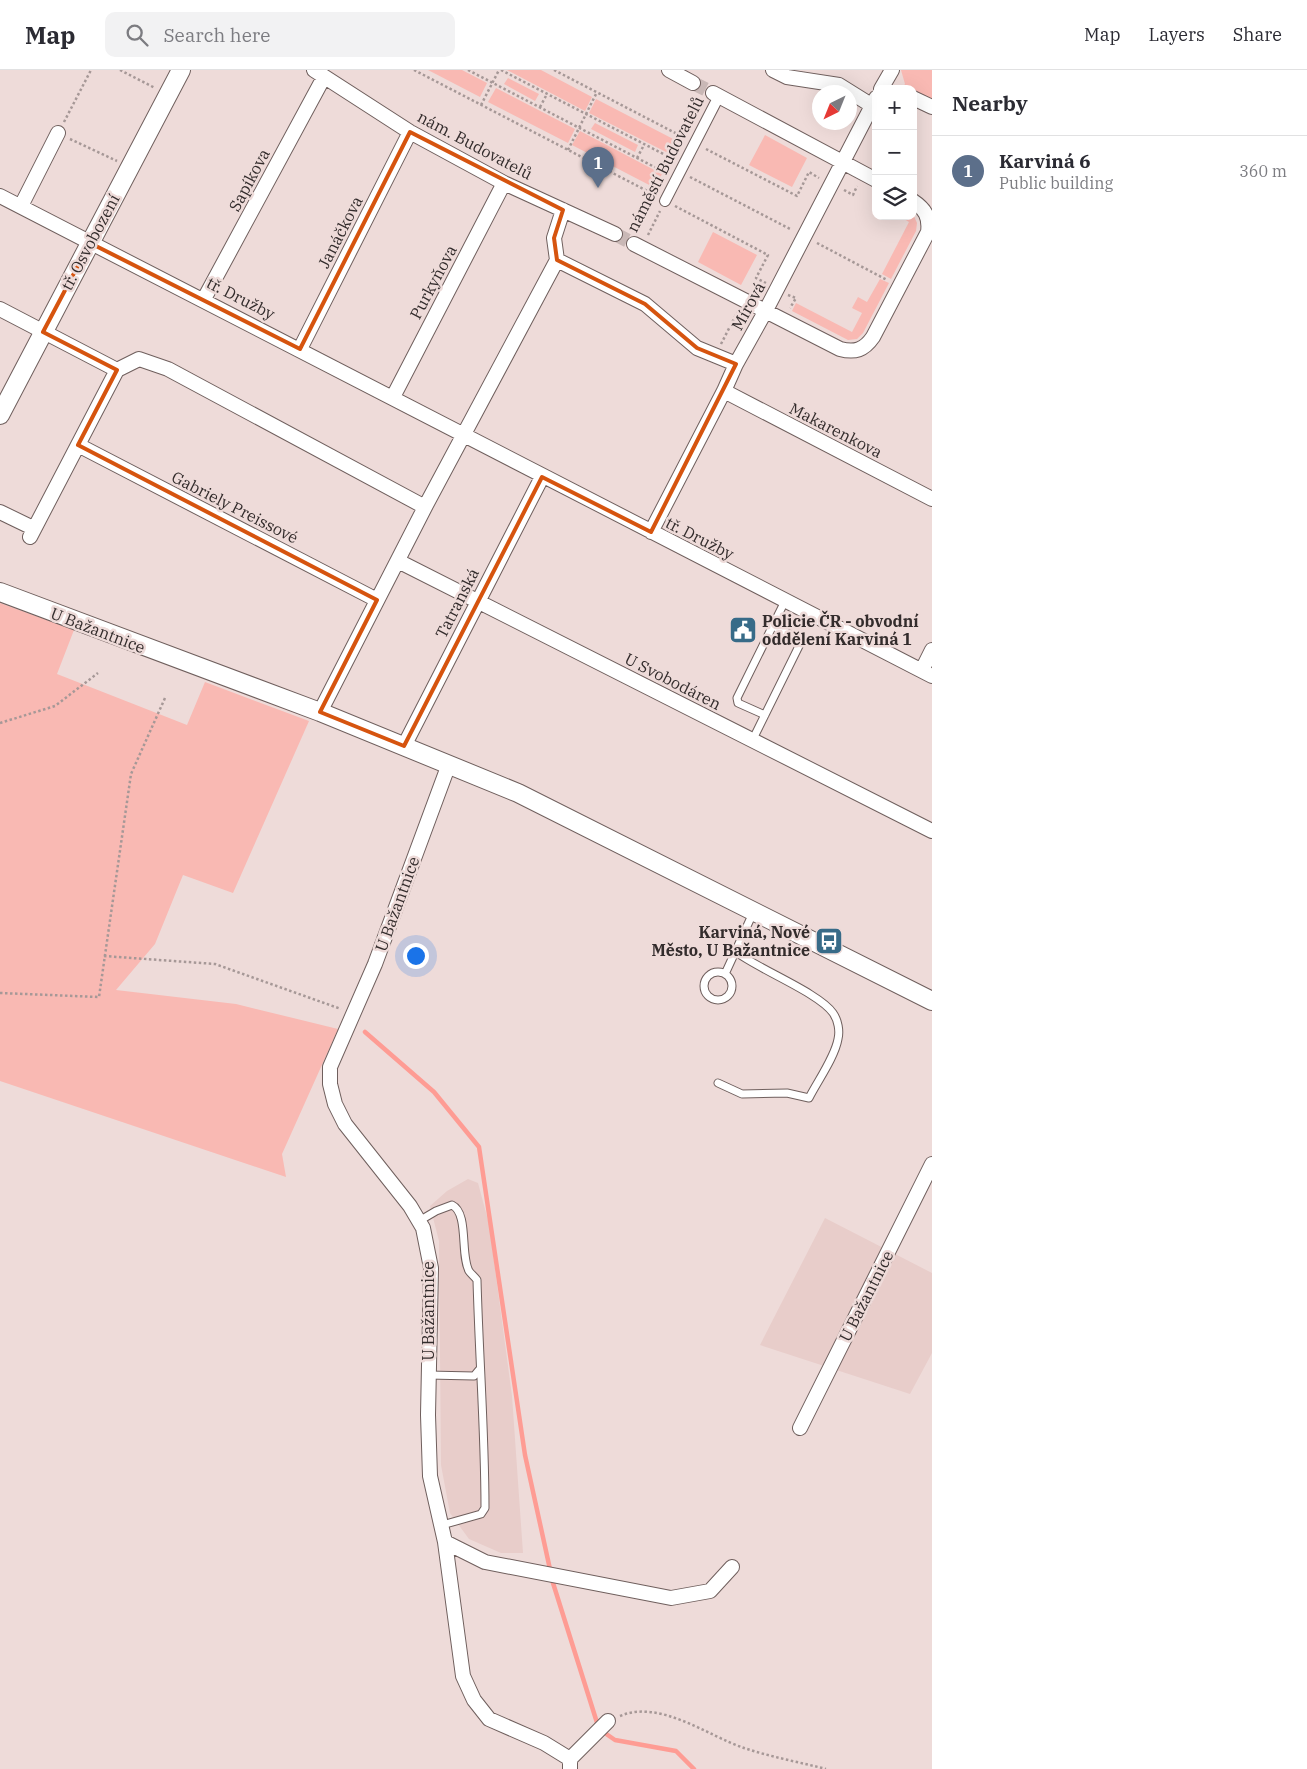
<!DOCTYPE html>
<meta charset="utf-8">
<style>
:root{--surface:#fff;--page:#f2f2f3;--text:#2b2b33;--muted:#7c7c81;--line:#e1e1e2;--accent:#376b88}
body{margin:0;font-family:"IBM Plex Serif",serif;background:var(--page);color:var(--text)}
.controls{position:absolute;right:15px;top:15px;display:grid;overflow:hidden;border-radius:10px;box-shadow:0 5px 20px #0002}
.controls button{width:45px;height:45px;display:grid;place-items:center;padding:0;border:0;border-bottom:1px solid var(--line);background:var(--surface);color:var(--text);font:25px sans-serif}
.compass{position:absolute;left:812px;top:15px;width:45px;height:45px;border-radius:50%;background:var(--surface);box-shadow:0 5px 20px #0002;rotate:223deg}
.you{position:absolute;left:415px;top:885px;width:18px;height:18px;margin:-12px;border:4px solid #fff;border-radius:50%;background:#1a73e8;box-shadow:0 0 0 8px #1a73e833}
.badge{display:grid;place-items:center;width:32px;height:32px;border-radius:50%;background:var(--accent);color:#fff;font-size:16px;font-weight:700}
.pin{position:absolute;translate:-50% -41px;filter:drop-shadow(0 1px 2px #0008)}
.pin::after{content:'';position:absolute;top:26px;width:18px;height:15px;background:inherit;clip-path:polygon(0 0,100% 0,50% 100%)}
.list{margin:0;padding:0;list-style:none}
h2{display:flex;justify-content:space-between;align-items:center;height:65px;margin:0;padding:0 20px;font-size:21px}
h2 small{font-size:16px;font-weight:400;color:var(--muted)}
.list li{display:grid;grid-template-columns:32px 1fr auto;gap:15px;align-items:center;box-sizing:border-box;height:70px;padding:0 20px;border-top:1px solid var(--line)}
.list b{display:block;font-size:19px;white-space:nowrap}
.list p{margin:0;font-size:16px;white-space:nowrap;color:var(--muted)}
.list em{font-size:16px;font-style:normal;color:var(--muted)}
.icon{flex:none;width:28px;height:28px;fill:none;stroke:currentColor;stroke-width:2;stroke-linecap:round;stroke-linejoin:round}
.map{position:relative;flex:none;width:932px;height:1699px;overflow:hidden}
header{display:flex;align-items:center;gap:30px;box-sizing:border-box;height:70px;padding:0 25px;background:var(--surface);border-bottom:1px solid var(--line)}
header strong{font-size:24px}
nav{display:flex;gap:28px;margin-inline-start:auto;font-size:18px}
.search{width:350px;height:45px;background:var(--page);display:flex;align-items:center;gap:12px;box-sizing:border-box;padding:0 18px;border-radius:10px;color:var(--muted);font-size:19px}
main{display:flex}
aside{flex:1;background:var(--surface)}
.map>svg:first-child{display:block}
.built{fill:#e8cdca}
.green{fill:#f9b9b3}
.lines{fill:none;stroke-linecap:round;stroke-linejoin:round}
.stream{stroke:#fe9c94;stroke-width:4.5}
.minor-tunnel{stroke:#c9b8b6;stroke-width:14;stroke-dasharray:14 7;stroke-linecap:butt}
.service-casing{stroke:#6f5f5d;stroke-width:9}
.pedestrian-casing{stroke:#6f5f5d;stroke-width:12}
.minor-casing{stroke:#6f5f5d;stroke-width:16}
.tertiary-casing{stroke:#6f5f5d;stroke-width:20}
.path{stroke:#a69897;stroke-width:2.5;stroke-dasharray:2.5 2.5;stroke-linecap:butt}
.service{stroke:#fff;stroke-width:7}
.pedestrian{stroke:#fff;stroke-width:10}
.minor{stroke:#fff;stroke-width:14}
.tertiary{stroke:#fff;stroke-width:18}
.marked{fill:none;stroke:#d6540f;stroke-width:4;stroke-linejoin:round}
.labels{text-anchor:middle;stroke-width:5;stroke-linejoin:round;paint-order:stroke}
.street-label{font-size:16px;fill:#332c2c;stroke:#eedbd9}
.poi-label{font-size:16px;font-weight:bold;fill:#332c2c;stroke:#eedbd9;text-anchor:start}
</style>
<header>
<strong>Map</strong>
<div class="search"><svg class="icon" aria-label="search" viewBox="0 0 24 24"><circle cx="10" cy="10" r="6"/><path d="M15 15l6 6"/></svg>Search here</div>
<nav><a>Map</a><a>Layers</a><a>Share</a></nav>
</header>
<main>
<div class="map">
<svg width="932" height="1699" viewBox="0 0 932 1699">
<rect width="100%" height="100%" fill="#eedbd9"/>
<path class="built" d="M468,1109l10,4 11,41 23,172 11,157h-22l-32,-14 -19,-26 -9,-48 -2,-224 -9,-35 17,-15z
M825,1148l107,55v80l-22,41 -150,-49z"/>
<path class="green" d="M428,0h34l25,13 -7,14z
M507,0h34l51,27 -7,14z
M901,0h31v33l-19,-10v-4l-10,-2 2,-3z
M508,8l31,16 -4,7 -31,-17z
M496,18l79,41 -7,14 -80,-41z
M596,29l83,43 -7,13 -83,-42z
M595,53l43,22 -3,7 -44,-23z
M580,61l82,43 -7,14 -83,-43z
M765,65l42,23 -15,29 -43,-22z
M913,144l4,9 -1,8 -25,48 -9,-5 27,-52 -10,-6h14z
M713,162l44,23 -16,30 -43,-23z
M880,209l9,4 -26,50 -6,6 -9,1 -56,-29 4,-8 56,29 10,-19 -10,-5 6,-11 9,5z
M0,533l74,27 -17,44 130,51 18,-43 104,39 -76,172 -50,-18 -28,69 -39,46 120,14 102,25 -56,125 4,23 -286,-96z"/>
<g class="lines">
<path class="stream" d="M365,962l69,60 45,55 46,308 28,128 46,146 16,11 61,11 18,18"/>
<path class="minor-tunnel" d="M693,13l20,10
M615,164l19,10"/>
<g class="service-casing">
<path id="service" d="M765,645l-27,-12 -1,-5 48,-97
M752,671l49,-99 -1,-3 -27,-13
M704 916a14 14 0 1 1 28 0a14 14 0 1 1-28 0Z
M725,904l28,-61
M718,1013l24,11 45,-1 22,5c8,-16 26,-41 29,-59 2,-8 0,-19 -5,-26 -14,-20 -73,-43 -97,-61
M419,1151l17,-10 16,-6c17,8 8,50 17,66 2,3 6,6 8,9 2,76 8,152 8,228l-4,6 -39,11
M428,1305l46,1 5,-6"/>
</g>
<g class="pedestrian-casing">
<path id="pedestrian" d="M665,131l54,-105"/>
</g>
<g class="minor-casing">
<path id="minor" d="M314,0l96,62 94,51 111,51
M669,0l24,13
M773,0l14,7 52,8 32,20
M881,19l11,-19
M713,23l163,87
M913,28l19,9
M0,126l932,480
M21,136l37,-73
M634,174l206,105c15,4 24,1 33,-12l55,-105c2,-15 -3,-23 -15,-31
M557,190l88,44 52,44 39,16
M557,190l-3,-22 9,-28
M204,229l120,-222
M0,239l117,61
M300,279l110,-217
M117,300l22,-11 29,10 257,138
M724,321l208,108
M393,327l111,-214
M78,375l299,155
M0,442l33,16
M651,462l73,-141 12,-27 29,-52 111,-214
M30,467l87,-167
M398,491l534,270
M922,600l10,-20
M320,642l105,-205 132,-247
M404,676l138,-269
M449,694l-74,200 -45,103v17l5,20 10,20 65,82 13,22 8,40 -3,147 2,61 15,66 40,20 186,36 39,-7 22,-24
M800,1358l132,-264
M445,1472l18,134 11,24 15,19 55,24 26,16v10
M570,1689l38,-38"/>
</g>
<g class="tertiary-casing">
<path id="tertiary" d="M0,345l181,-345
M0,522l320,120 198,81 414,208"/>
</g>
<path class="path" d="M120,0l35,18
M414,0l241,125
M468,0l198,103
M501,0l172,89
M554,0l129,67
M481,35l18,-35
M540,37l7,-13
M64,52l27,-52
M70,69l47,22
M706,79l91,47 12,-24 10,6
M568,80l29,-58
M637,88l7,-13
M690,107l102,53
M844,120l9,5 4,-9
M675,136l93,49 -12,23 10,5
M648,165l12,-24
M817,173l70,37
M788,225l8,3 -6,10
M721,274l17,-33
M0,653l55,-17 43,-33
M104,886l111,8 126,45
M0,923l99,4 32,-223 34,-76
M620,1646c40,-17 88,20 124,32 27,9 55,14 82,21"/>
<use href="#service" class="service"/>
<use href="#pedestrian" class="pedestrian"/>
<use href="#minor" class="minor"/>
<use href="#tertiary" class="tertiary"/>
</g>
<path class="marked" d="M410,62l153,78 -9,28 3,22 88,44 52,44 39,16 -85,168 -109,-55 -138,269 -84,-34 57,-112 -299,-155 39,-75 -74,-38 47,-89 210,106z"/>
<defs>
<g id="civic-square" transform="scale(1.4375)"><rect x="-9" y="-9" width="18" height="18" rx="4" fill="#376b88" stroke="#eedbd9"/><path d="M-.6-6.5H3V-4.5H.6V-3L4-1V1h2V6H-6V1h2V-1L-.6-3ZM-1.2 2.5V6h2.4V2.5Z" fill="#fff"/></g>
<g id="bus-square" transform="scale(1.4375)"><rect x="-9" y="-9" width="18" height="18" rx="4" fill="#376b88" stroke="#eedbd9"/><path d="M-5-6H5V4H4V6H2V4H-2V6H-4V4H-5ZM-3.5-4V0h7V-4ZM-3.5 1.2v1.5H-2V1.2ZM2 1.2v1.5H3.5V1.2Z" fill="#fff"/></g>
</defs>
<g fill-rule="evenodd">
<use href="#civic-square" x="743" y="560"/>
<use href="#bus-square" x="829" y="871"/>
</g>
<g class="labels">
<g class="street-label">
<text transform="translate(475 75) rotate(28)" y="6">nám. Budovatelů</text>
<text transform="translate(665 94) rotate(-63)" y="6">náměstí Budovatelů</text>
<text transform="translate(249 110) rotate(-62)" y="6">Sapíkova</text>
<text transform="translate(340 162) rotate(-63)" y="6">Janáčkova</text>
<text transform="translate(90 172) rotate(-62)" y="6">tř. Osvobození</text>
<text transform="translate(433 212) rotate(-62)" y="6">Purkyňova</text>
<text transform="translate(241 228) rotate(27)" y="6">tř. Družby</text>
<text transform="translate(748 236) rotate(-61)" y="6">Mírová</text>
<text transform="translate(836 360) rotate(27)" y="6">Makarenkova</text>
<text transform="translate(235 437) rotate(27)" y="6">Gabriely Preissové</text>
<text transform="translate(700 468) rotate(27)" y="6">tř. Družby</text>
<text transform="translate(457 533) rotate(-63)" y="6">Tatranská</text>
<text transform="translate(98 560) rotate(21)" y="6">U Bažantnice</text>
<text transform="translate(673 611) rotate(27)" y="6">U Svobodáren</text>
<text transform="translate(397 834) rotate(-70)" y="6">U Bažantnice</text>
<text transform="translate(866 1226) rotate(-63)" y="6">U Bažantnice</text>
<text transform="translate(428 1241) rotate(-90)" y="6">U Bažantnice</text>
</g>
<g class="poi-label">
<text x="762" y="557">Policie ČR - obvodní<tspan x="762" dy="18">oddělení Karviná 1</tspan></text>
<text x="810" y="868" text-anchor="end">Karviná, Nové<tspan x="810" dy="18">Město, U Bažantnice</tspan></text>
</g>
</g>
</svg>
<div class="controls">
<button>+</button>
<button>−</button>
<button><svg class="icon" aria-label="layers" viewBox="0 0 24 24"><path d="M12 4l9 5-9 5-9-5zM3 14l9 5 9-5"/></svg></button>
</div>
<svg class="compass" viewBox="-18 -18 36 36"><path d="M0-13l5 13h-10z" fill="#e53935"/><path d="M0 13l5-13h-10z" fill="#7c7c81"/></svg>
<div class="you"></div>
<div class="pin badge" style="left:598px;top:118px;background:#5c6f8a">1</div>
</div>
<aside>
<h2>Nearby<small></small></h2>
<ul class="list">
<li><span class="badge" style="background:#5c6f8a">1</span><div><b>Karviná 6</b><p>Public building</p></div><em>360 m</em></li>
</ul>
</aside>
</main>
